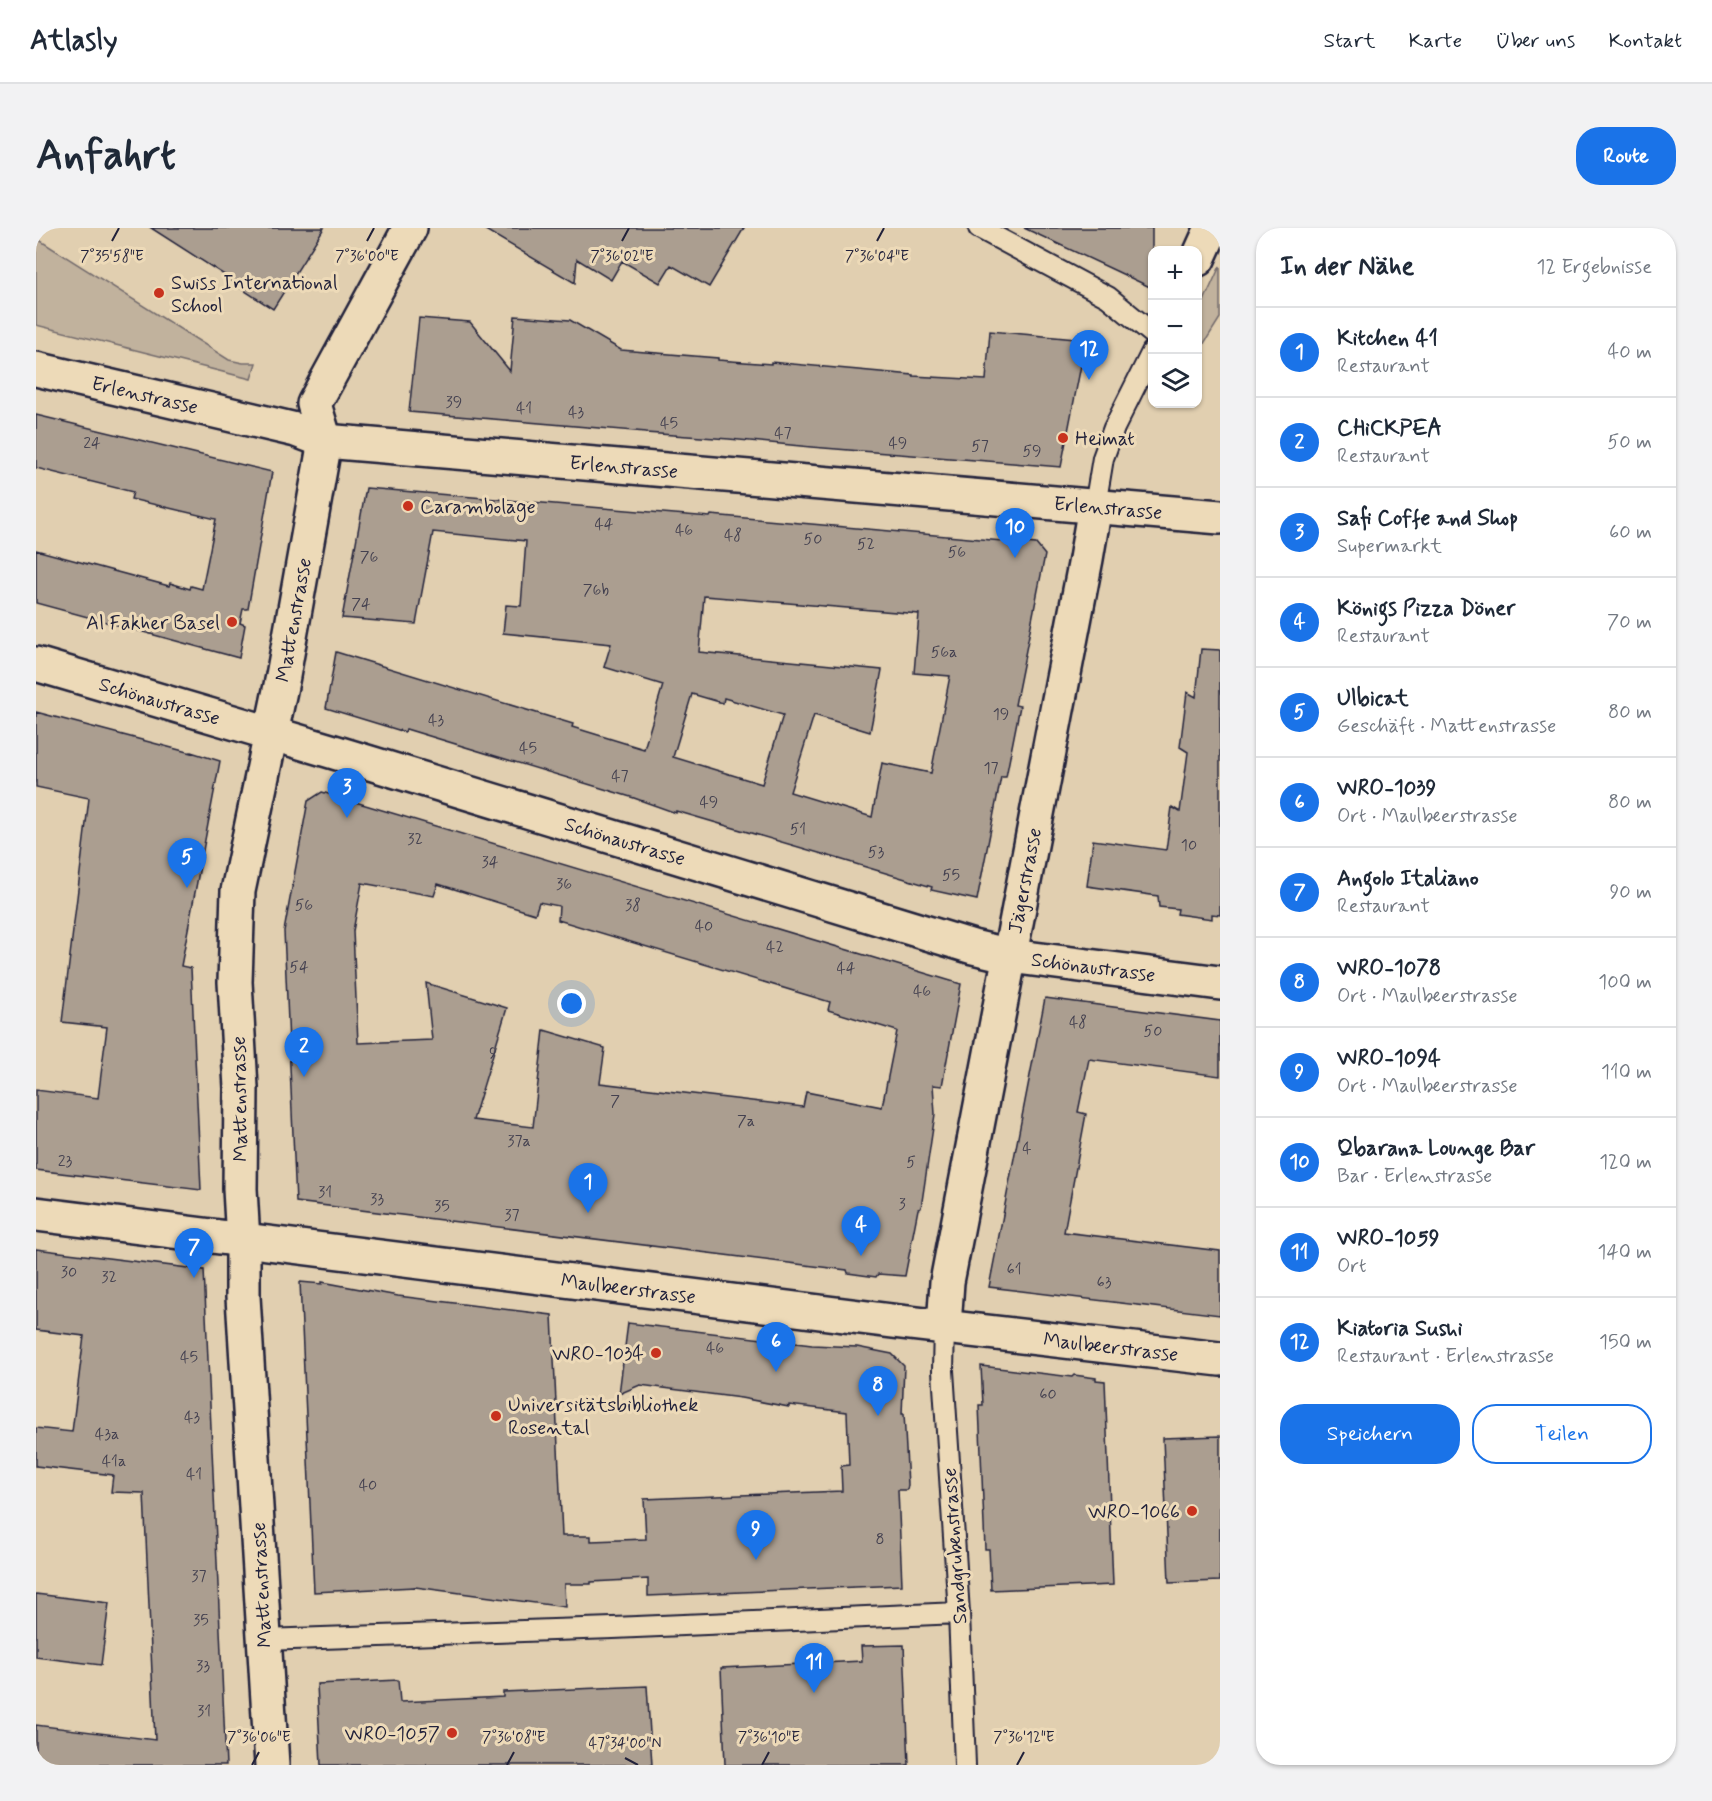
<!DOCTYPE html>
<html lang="de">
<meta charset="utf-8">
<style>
:root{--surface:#fff;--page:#f2f2f3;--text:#1f2937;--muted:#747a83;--line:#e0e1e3;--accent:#1a73e8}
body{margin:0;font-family:Mynerve,sans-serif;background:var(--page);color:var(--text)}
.controls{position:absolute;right:18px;top:18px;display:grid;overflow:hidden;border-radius:12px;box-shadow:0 2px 4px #0004}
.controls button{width:54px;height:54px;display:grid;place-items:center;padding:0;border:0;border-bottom:2px solid var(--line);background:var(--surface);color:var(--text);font:30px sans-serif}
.you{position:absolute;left:536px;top:776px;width:21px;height:21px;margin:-15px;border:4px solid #fff;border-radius:50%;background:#1a73e8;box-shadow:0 0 0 9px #1a73e833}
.badge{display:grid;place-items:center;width:39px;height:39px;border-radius:50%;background:var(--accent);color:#fff;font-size:20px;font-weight:700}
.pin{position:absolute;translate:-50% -50px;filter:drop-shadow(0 2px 3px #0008)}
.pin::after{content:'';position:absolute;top:32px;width:21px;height:18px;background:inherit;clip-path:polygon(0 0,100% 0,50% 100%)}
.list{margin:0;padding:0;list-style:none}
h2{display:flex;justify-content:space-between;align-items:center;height:78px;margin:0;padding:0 24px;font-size:26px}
h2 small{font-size:20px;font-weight:400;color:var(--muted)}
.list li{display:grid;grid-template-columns:39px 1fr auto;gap:18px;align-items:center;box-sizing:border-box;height:90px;padding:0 24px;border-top:2px solid var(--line)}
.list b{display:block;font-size:22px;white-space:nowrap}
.list p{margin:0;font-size:20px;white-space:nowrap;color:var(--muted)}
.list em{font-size:20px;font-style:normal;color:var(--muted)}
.actions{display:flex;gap:12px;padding:18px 24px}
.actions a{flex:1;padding:14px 0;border:2px solid var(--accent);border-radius:24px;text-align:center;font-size:21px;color:var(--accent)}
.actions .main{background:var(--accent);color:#fff}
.icon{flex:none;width:33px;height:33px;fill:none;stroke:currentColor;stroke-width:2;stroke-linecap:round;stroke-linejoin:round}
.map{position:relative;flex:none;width:1184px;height:1537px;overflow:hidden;border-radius:24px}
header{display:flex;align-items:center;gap:36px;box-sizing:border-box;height:84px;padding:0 30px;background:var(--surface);border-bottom:2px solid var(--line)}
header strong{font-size:28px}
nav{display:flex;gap:33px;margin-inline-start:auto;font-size:21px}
.intro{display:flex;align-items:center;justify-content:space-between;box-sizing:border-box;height:144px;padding:0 36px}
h1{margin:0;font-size:42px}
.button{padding:15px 27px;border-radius:24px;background:var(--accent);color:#fff;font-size:21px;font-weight:700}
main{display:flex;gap:36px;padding:0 36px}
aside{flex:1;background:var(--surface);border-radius:24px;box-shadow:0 2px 4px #0004}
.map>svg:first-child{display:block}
.green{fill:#c1b29d;stroke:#726a6c;stroke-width:1.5}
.building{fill:#ab9e90;stroke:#22223b;stroke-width:1.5;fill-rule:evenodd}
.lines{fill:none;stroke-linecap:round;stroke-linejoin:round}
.service-casing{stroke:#22223b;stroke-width:24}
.minor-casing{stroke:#22223b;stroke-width:38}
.tertiary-casing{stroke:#22223b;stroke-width:38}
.service{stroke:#eddab8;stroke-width:20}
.minor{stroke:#eddab8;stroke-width:33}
.tertiary{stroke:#eddab8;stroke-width:33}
.ticks{fill:none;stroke:#22223b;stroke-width:2}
.poi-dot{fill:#c8321e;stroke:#eddab8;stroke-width:2}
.labels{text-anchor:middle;stroke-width:6;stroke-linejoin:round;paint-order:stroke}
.number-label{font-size:16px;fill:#444150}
.poi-label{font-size:20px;fill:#22223b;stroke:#eddab8;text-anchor:start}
.street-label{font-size:20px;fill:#22223b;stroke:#eddab8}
.ticks-label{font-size:15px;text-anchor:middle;fill:#22223b;stroke:#eddab8;stroke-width:6;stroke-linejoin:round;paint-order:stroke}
</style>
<header>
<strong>Atlasly</strong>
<nav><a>Start</a><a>Karte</a><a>Über uns</a><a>Kontakt</a></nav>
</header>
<div class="intro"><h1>Anfahrt</h1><a class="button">Route</a></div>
<main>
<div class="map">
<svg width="1184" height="1537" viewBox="0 0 1184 1537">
<rect width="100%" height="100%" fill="#e1cfb0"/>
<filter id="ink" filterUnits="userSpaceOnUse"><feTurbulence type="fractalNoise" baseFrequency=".0167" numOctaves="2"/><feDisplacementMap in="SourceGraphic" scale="12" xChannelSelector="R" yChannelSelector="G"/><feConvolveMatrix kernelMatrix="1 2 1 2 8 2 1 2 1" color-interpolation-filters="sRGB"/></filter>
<g filter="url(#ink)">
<path class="green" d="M0,10l193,122 14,3h13l-5,16 -215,-54z
M1184,38v52l-22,35v-39z"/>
<path class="building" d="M115,0h173l-51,81 -48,-31 1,-2z
M446,0h262l-35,59 -38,-22 -11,18 -38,-22 -11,19 -34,-21 -2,24z
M988,0h128v60l-36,-17z
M479,88l55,4 51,30 97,8v2l53,4v-2l142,13v1l73,4 4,-49 96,9 -25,127 -250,-20 -82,-8 -83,-6v-1l-237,-20 10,-94 51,4 40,49z
M0,187l236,57 -24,137h-5l-3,14 5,2 -6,33 -203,-55v-53l133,36 1,-3 20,6 1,-3 11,3 14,-70 -85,-20 2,-7 -97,-24z
M330,260l344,29 1,-2 325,29 9,11 -30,150 5,1 -14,71h-5l-24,123 -46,-10 1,-3 -96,-29 -160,-47v2l-42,-15 -228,-69 -1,3 -79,-24 10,-56 237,72 -1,3 72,22 19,-64 -59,-18 7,-23 -108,-11 3,-28 15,1 5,-65 -93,-9 -17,92 -74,-6zM668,368l215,18 -5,59 36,3 -19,97 -49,-10 -10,54 -82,-25 24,-77 56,17 12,-62 -183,-18zM656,466l31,9 1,-5 59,17 -21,69 -89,-27z
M1165,421l19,1v265l-8,-1v5l-35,-5 1,-5 -19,-2 -1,-11 -71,-10 6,-46 73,10 6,-43 8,5 8,-60 -8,-5 7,-55 9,5z
M0,484l155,41v-1l29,9 -39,205 10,2 10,222 -165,-20v-80l62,8 9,-71 -45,-5 27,-224 -53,-11z
M286,564l639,192 -19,102 -9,-1 2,29 -14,94 -3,1 -13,67 -27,-2 -2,3 -28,-4 -1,-3 -42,-5 -509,-63 -12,-271 24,-130zM326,655l72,13 4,-12 97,30 4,-12 20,4 -1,14 272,82 -2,8 69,21 -15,76 -76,-15 -3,15 -203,-24 5,-35 -61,-18 -11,97 -60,-7 34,-112 -81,-25 6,57 -74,3 -5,-112z
M1009,770l175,23v55l-131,-17 -11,53 8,2 -22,118 156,19v64l-231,-28z
M0,1021l168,21 22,495h-190v-40l119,15 -11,-247 -33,-1 2,-17 -77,-9v-38l36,4 12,-96 -48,-6z
M264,1054l22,2v-2l76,14 154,19 10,221h29v5l55,-2 -2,-40 198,-8 -1,-25 8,-1 -2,-53 -58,-7v2l-48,-9 -101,-13 -21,9 9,-71 184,22 45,2 35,7 12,12 -2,48h2l4,71 -1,5h-9l4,95 -254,11v-17l-57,3v2h-27l1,23 -150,-20 -101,5z
M945,1138l91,11 2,-2 22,3v2l9,1 8,204 -122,5 -2,-41h-4l-6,-144h4z
M1184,1208v145l-51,2 -6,-145z
M0,1366l73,9 -8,62 -65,-8z
M868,1417l5,120h-184l-4,-97 141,-7 -1,-15z
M362,1452l2,22 103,-5v-5l144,-6 5,79h-331l-4,-81z"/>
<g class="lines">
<g class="service-casing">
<path id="service" d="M943,0l129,69 44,36
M1059,278l8,-48 11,-30 38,-76
M908,1098l-1,45 16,242 6,152
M228,1412l349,-12 346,-15"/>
</g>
<g class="minor-casing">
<g id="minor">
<path d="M1162,31l14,-31"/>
<path id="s1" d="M0,141l260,61 29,11 895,76"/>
<path id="s2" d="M0,986l856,107 328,38"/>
<path id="s3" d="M908,1098l3,-44 139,-723 9,-53"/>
<path id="s4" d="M236,1537l-29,-468v-56l-3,-52 1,-101 -6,-106 3,-91 45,-215 42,-235 -11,-37 96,-176"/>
</g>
</g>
<g class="tertiary-casing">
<g id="tertiary">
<path id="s5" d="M0,436l298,88 639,195 38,9 209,27"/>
</g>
</g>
<use href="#service" class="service"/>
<use href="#minor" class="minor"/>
<use href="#tertiary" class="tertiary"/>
</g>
</g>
<path class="ticks" d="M76,13l7,-13M331,13l7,-13M586,13l7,-13M841,13l7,-13M589,1530l13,7M216,1537l7,-13M471,1537l7,-13M726,1537l7,-13M981,1537l7,-13"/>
<g class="poi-dot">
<circle cx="123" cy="65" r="6"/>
<circle cx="1027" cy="210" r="6"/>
<circle cx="372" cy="278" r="6"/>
<circle cx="196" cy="394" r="6"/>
<circle cx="620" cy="1125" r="6"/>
<circle cx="460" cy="1188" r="6"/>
<circle cx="1156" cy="1283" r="6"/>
<circle cx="416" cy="1505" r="6"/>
</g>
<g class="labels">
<g class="number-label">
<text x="418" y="179">39</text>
<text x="488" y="185">41</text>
<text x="540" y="189">43</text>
<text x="633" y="200">45</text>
<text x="747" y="210">47</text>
<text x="56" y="220">24</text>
<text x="862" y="220">49</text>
<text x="944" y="223">57</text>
<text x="996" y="228">59</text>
<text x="568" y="301">44</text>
<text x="648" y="307">46</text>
<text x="697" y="312">48</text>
<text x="777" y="316">50</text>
<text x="830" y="321">52</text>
<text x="921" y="329">56</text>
<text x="333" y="334">76</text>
<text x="560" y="367">76b</text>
<text x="325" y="381">74</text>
<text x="908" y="429">56a</text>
<text x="965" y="491">19</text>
<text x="400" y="497">43</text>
<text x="492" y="525">45</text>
<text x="955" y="545">17</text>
<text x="584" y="553">47</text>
<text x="673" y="579">49</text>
<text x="762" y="606">51</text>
<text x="379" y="616">32</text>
<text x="1153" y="622">10</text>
<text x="840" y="629">53</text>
<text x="454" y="639">34</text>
<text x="915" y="652">55</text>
<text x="528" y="661">36</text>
<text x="268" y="682">56</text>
<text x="597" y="682">38</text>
<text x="668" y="703">40</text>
<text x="739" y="724">42</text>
<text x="263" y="744">54</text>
<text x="810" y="745">44</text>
<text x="886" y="768">46</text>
<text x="1042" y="799">48</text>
<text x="1117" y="808">50</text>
<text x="457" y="830">9</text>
<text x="579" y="878">7</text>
<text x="710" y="898">7a</text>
<text x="483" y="918">37a</text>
<text x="991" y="925">4</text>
<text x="29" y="938">23</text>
<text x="875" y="939">5</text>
<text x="289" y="969">31</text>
<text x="341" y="976">33</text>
<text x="866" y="981">3</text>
<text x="406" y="983">35</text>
<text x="476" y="992">37</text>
<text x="978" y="1046">61</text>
<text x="33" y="1049">30</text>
<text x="73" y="1054">32</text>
<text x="1068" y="1059">63</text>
<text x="679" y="1125">46</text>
<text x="153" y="1134">45</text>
<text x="1012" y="1171">60</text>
<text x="156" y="1194">43</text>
<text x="71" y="1211">43a</text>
<text x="78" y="1238">41a</text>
<text x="158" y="1251">41</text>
<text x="332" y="1262">40</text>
<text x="844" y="1316">8</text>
<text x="163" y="1353">37</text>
<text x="165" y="1397">35</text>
<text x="167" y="1443">33</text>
<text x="168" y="1488">31</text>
</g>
<g class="poi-label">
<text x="135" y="61">Swiss International<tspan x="135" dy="23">School</tspan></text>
<text x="1039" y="217">Heimat</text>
<text x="384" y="285">Carambolage</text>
<text x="184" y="401" text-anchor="end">Al Fakher Basel</text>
<text x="608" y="1132" text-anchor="end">WRO-1034</text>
<text x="472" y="1183">Universitätsbibliothek<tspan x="472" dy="23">Rosental</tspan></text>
<text x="1144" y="1290" text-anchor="end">WRO-1066</text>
<text x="404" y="1512" text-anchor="end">WRO-1057</text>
</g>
<g class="street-label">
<text dy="7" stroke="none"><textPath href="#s1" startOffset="112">Erlenstrasse</textPath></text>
<text dy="7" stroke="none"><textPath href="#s1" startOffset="598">Erlenstrasse</textPath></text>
<text dy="7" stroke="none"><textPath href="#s1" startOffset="1084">Erlenstrasse</textPath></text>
<text dy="7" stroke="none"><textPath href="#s4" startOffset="1152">Mattenstrasse</textPath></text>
<text dy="7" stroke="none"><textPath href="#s5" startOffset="129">Schönaustrasse</textPath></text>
<text dy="7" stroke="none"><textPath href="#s5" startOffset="615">Schönaustrasse</textPath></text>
<text dy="7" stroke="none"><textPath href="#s3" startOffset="453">Jägerstrasse</textPath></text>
<text dy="7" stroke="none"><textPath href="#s5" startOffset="1101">Schönaustrasse</textPath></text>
<text transform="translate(203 871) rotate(-91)" y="7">Mattenstrasse</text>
<text dy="7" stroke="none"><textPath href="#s2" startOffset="597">Maulbeerstrasse</textPath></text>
<text dy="7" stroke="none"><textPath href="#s2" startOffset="1083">Maulbeerstrasse</textPath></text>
<text transform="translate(918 1318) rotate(-94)" y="7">Sandgrubenstrasse</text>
<text transform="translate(225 1357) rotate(-93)" y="7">Mattenstrasse</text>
</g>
</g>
<g class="ticks-label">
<text x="76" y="33">7°35'58"E</text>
<text x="331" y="33">7°36'00"E</text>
<text x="586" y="33">7°36'02"E</text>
<text x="841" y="33">7°36'04"E</text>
<text x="223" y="1514">7°36'06"E</text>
<text x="478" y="1514">7°36'08"E</text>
<text x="733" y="1514">7°36'10"E</text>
<text x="988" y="1514">7°36'12"E</text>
<text x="589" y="1520">47°34'00"N</text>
</g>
</svg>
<div class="controls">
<button>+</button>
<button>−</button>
<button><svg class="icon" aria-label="layers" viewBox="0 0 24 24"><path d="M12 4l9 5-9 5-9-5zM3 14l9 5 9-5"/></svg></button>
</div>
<div class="you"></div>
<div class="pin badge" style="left:552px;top:985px">1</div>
<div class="pin badge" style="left:268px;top:849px">2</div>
<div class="pin badge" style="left:311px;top:590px">3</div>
<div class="pin badge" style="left:825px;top:1028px">4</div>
<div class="pin badge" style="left:151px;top:660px">5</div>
<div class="pin badge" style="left:740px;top:1144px">6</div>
<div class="pin badge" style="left:158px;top:1050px">7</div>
<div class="pin badge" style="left:842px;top:1188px">8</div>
<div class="pin badge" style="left:720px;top:1332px">9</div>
<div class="pin badge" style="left:979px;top:330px">10</div>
<div class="pin badge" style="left:778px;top:1465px">11</div>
<div class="pin badge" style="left:1053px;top:152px">12</div>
</div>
<aside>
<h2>In der Nähe<small>12 Ergebnisse</small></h2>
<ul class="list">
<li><span class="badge">1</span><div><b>Kitchen 41</b><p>Restaurant</p></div><em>40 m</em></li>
<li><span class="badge">2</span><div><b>CHiCKPEA</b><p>Restaurant</p></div><em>50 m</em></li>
<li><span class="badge">3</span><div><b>Safi Coffe and Shop</b><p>Supermarkt</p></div><em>60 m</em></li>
<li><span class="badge">4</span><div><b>Königs Pizza Döner</b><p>Restaurant</p></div><em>70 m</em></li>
<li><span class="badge">5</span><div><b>Ulbicat</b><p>Geschäft · Mattenstrasse</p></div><em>80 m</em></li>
<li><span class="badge">6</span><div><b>WRO-1039</b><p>Ort · Maulbeerstrasse</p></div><em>80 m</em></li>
<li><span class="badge">7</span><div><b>Angolo Italiano</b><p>Restaurant</p></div><em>90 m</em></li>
<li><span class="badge">8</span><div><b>WRO-1078</b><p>Ort · Maulbeerstrasse</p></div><em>100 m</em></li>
<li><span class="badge">9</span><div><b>WRO-1094</b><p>Ort · Maulbeerstrasse</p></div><em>110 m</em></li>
<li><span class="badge">10</span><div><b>Qbarana Lounge Bar</b><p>Bar · Erlenstrasse</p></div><em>120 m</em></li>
<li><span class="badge">11</span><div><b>WRO-1059</b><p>Ort</p></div><em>140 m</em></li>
<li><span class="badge">12</span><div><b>Kiatoria Sushi</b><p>Restaurant · Erlenstrasse</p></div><em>150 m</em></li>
</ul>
<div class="actions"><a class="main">Speichern</a><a>Teilen</a></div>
</aside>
</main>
